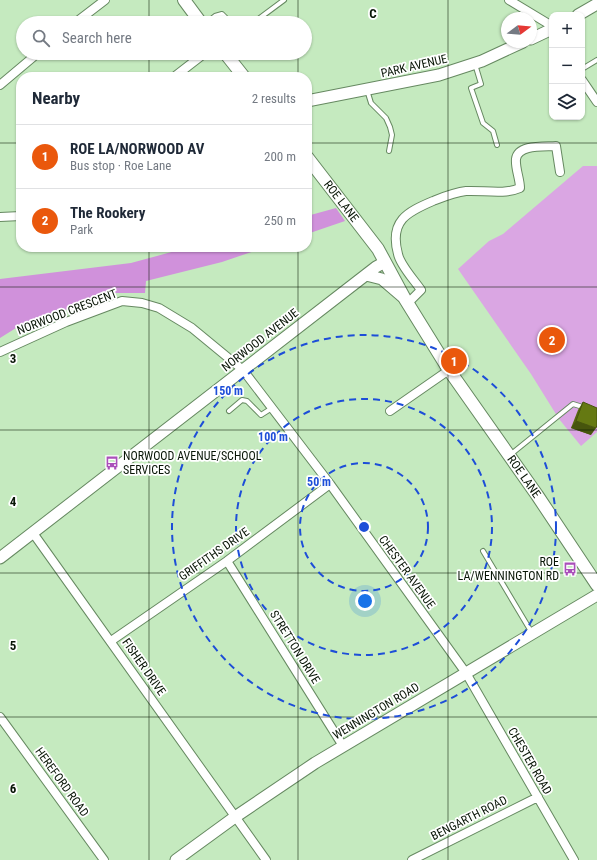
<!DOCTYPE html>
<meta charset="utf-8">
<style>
:root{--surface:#fff;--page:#f6f6f7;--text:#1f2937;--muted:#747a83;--line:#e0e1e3;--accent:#ea580c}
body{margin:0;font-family:"Roboto Condensed",sans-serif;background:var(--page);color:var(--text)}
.controls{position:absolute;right:12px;top:12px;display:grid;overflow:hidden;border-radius:8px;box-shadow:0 1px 3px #0004}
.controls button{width:36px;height:36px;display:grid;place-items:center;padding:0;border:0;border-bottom:1px solid var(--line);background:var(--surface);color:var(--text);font:20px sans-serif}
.compass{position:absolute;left:501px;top:12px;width:36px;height:36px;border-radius:50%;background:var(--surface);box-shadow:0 1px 3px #0004;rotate:74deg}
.you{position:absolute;left:365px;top:601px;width:14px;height:14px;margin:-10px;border:3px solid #fff;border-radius:50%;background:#1a73e8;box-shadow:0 0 0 6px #1a73e833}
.badge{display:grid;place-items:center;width:26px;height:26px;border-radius:50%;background:var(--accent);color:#fff;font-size:13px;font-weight:700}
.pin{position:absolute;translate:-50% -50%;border:2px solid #fff;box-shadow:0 1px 4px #0006}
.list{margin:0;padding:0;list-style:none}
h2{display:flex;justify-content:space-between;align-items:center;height:52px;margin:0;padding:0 16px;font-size:17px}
h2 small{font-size:13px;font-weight:400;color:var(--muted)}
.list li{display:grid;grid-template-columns:26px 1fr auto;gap:12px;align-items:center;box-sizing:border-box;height:64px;padding:0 16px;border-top:1px solid var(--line)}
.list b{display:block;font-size:15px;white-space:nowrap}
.list p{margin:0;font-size:13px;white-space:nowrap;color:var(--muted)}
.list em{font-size:13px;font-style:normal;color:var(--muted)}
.icon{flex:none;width:22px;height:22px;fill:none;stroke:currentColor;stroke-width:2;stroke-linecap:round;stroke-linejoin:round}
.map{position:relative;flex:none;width:597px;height:860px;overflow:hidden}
.search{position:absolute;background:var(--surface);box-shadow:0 1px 3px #0004;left:16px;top:16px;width:296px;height:44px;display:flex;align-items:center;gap:10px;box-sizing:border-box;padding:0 14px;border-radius:22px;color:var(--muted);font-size:15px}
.panel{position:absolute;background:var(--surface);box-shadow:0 1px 3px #0004;left:16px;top:72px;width:296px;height:180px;border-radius:16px}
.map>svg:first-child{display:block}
.green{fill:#daa6e3}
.forest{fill:#d091db}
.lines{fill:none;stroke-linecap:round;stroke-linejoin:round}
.lane-casing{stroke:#668961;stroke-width:6}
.street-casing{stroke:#668961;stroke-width:10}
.secondary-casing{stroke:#668961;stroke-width:13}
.primary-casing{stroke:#668961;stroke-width:14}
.lane{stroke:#fff;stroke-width:4}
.street{stroke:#fff;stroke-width:8}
.secondary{stroke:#fff;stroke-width:11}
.primary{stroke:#fff;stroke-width:12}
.wall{fill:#57680f}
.shaded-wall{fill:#47550d}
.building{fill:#657912;stroke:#47550d}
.grid{fill:none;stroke:#081506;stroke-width:1;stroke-opacity:0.55}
.ring{fill:none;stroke:#1d4ed8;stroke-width:2;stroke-dasharray:7 5}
.labels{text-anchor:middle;stroke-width:3.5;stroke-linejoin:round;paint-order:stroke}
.street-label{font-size:12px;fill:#081506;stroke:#fff}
.poi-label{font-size:12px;fill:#081506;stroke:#fff;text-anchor:start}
.grid-label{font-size:13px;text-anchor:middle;font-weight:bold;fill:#081506;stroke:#fff;stroke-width:3.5;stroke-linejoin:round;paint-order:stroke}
.centre{fill:#1d4ed8;stroke:#fff;stroke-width:2}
.ring-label{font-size:12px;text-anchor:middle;font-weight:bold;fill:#1d4ed8;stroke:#fff;stroke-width:3.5;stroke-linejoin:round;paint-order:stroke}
</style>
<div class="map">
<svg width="597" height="860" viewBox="0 0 597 860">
<rect width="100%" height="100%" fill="#c5eabf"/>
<path class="green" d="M583,166h14v266l-16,14 -22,-27 -28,-45 -73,-105 31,-28 14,-7z"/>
<path class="forest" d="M336,208l9,13 -38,13v-18z
M190,247h76l-44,15 -76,19 -1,12h-33l-96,35 -16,10v-59l131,-16z"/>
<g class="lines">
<g class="lane-casing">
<path id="lane" d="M206,23l9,-7 7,-2 9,9
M253,23l31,-23
M475,64l6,20 -10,4 12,35 10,8 4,14
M582,69l15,-9
M367,90l4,13 15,15 4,9 2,8 -3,16
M229,411l13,-11 5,1 14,14 11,-7
M510,455l63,-51 13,4
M483,551l49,82"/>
</g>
<g class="street-casing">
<path id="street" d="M509,0l43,26
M75,23l30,-23
M174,77l31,-24
M582,80l15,22
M0,85l38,-32
M0,217l21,-1
M408,303l13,-13c-6,-9 -21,-25 -23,-36 -9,-33 9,-42 35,-53 10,-4 22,-9 33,-10 17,-1 38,4 54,-3 0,-9 -5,-20 -4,-29 2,-15 29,-12 40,-13l4,26
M0,352l66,-30 56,-21 20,2 17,5 33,20 51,42 87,114 136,189 108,187
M390,411l59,-41
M33,533l233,327
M227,561l116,185
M111,641l116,-80 103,-77
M0,717l104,143
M412,860l126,-63"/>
</g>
<g class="secondary-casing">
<path id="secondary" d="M578,15l19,-11
M531,39l21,-10
M307,101l132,-26 43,-14 41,-19
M366,275l16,4 21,18
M0,558l376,-291 9,-5
M176,860l59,-43 80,-54 282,-168"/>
</g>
<g class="primary-casing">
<g id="primary">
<path d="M184,0l17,23"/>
<path d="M225,53l19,24"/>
<path id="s1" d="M307,157l71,92 27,50 44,71 88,125 60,90"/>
</g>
</g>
<use href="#lane" class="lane"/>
<use href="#street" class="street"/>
<use href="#secondary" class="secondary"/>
<use href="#primary" class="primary"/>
</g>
<path class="wall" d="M583,402l8,33 -20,-7 7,-18z"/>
<path class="shaded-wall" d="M576,421l20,7 -5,7 -20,-7z"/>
<path class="building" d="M583,402l14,6v17l-1,3 -20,-7z"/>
<path class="grid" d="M149,0v23M298,0v23M448,0v860M149,53v24M298,53v24M0,143h21M307,143h290M149,247v613M298,247v613M0,287h597M0,430h597M0,573h597M0,717h597"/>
<g class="ring">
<circle cx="364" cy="527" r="64"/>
<circle cx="364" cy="527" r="128"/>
<circle cx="364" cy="527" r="192"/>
</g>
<defs>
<g id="bus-bare" transform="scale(1.08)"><path d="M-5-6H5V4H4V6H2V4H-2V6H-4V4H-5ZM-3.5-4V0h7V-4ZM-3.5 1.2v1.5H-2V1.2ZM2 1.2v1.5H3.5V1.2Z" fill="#aa4fba" stroke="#fff" stroke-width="2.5" paint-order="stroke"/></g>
</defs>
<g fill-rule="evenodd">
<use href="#bus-bare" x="112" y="463"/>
<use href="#bus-bare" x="570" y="569"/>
</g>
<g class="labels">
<g class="street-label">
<text transform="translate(414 66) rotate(-13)" y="4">PARK AVENUE</text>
<text dy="4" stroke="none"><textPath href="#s1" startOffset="56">ROE LANE</textPath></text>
<text transform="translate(67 312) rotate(-21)" y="4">NORWOOD CRESCENT</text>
<text transform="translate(260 340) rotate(-38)" y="4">NORWOOD AVENUE</text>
<text dy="4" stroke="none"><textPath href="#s1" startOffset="387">ROE LANE</textPath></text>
<text transform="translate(214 554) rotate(-35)" y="4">GRIFFITHS DRIVE</text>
<text transform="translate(407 572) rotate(54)" y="4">CHESTER AVENUE</text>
<text transform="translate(295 647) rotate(58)" y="4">STRETTON DRIVE</text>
<text transform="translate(144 667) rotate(55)" y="4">FISHER DRIVE</text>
<text transform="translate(376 711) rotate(-31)" y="4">WENNINGTON ROAD</text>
<text transform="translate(530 761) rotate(60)" y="4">CHESTER ROAD</text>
<text transform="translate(62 782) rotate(54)" y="4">HEREFORD ROAD</text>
<text transform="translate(469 818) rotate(-27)" y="4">BENGARTH ROAD</text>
</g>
<g class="poi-label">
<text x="123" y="460">NORWOOD AVENUE/SCHOOL<tspan x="123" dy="14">SERVICES</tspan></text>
<text x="559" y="566" text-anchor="end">ROE<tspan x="559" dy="14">LA/WENNINGTON RD</tspan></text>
</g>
</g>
<g class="grid-label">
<text x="373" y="18">C</text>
<text x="13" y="363">3</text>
<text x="13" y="506">4</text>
<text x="13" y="650">5</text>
<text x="13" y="793">6</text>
</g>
<circle cx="364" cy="527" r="6" class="centre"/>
<g class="ring-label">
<text x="228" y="395">150 m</text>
<text x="273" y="441">100 m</text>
<text x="319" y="486">50 m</text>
</g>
</svg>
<div class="controls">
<button>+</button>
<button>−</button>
<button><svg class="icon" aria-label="layers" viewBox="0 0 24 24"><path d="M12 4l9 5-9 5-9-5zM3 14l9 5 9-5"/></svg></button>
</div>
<svg class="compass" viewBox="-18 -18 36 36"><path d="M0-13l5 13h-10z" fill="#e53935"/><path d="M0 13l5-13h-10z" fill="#747a83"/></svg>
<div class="you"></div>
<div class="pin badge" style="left:454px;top:361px">1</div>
<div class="pin badge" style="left:552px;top:340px">2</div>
<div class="search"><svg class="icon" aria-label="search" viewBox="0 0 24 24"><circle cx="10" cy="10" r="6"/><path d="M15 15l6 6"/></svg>Search here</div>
<section class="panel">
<h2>Nearby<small>2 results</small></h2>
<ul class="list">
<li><span class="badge">1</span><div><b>ROE LA/NORWOOD AV</b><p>Bus stop · Roe Lane</p></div><em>200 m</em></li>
<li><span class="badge">2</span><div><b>The Rookery</b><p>Park</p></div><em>250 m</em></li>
</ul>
</section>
</div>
